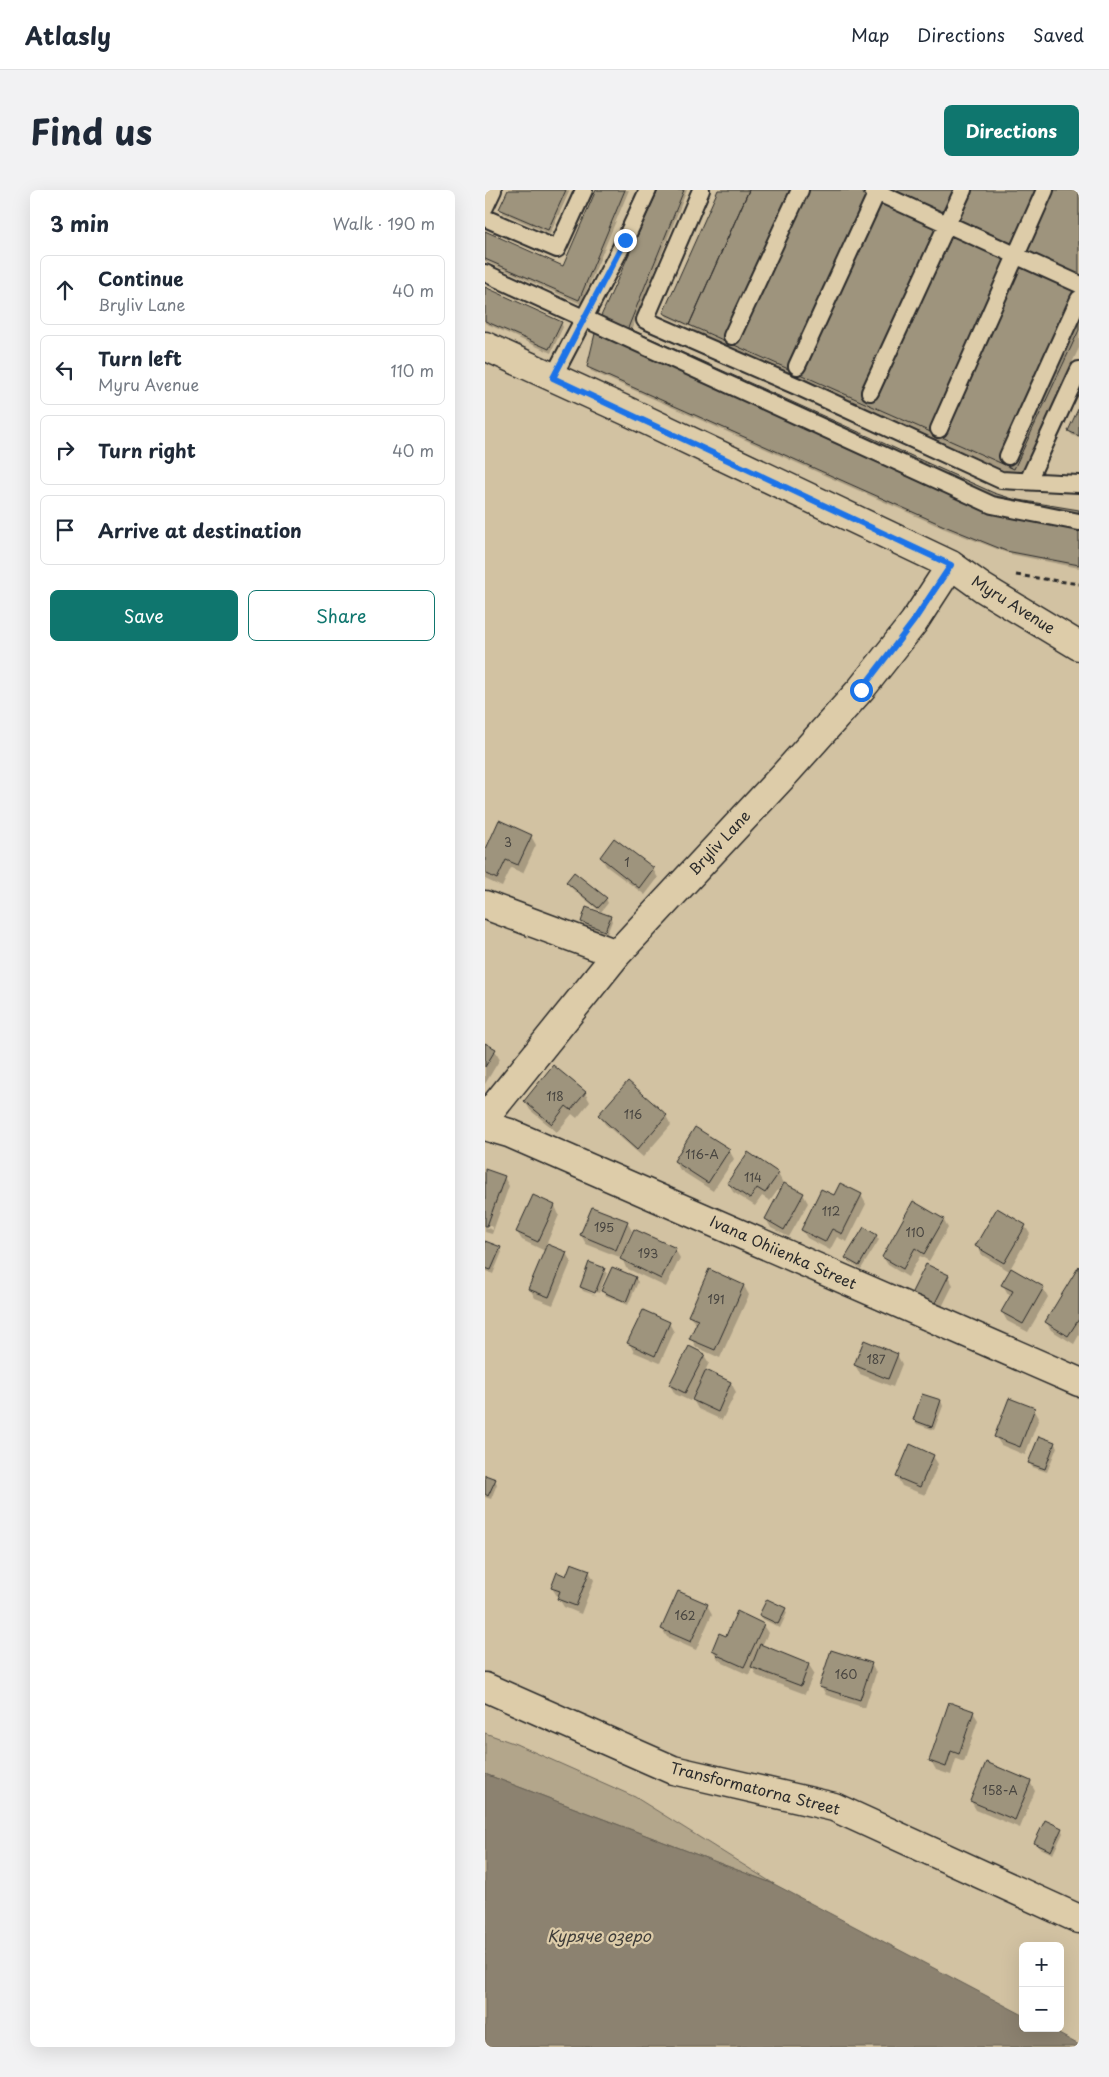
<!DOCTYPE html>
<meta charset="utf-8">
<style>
:root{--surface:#fff;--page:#f2f2f3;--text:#1f2937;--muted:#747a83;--line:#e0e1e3;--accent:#0f766e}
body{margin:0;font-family:"Playpen Sans",sans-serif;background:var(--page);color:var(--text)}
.controls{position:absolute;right:15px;bottom:15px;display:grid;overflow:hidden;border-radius:8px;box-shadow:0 5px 20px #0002}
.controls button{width:45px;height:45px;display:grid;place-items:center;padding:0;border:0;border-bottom:1px solid var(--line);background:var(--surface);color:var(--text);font:25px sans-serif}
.stop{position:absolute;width:15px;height:15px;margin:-11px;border:4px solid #1a73e8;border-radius:50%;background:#fff}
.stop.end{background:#1a73e8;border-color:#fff;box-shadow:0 1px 5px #0008}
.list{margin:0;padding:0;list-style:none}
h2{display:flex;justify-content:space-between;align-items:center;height:65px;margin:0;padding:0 20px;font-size:21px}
h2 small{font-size:16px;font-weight:400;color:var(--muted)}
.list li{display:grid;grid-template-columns:32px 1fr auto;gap:15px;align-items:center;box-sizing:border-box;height:70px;margin:0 10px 10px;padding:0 10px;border:1px solid var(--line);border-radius:8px}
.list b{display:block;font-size:19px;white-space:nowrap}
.list p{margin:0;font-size:16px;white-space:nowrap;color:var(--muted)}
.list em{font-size:16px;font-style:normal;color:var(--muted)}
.actions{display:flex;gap:10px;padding:15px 20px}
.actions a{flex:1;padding:11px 0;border:1px solid var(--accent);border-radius:8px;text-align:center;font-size:18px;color:var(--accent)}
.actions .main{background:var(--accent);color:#fff}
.icon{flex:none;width:28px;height:28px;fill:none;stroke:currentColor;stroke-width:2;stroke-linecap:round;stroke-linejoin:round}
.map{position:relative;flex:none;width:594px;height:1857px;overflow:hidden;border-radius:8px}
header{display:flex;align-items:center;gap:30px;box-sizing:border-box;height:70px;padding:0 25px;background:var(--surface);border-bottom:1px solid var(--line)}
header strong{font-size:24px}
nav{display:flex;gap:28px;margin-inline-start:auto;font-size:18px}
.intro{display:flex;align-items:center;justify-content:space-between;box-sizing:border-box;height:120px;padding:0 30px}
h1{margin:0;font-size:35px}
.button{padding:12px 22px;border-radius:8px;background:var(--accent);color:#fff;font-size:18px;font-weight:700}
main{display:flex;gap:30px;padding:0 30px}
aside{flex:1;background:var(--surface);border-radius:8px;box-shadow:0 5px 20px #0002}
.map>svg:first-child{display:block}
.green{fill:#b3a68b;stroke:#6f685b}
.water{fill:#8c826f;stroke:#655f54}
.shadow{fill:#0003}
.building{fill:#9e947d;stroke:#2b2b2b}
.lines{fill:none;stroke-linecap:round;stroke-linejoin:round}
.lane-casing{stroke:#2b2b2b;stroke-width:20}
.street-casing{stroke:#2b2b2b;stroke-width:31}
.path{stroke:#2b2b2b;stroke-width:3;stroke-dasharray:5 4;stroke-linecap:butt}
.lane{stroke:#ddcca9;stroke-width:16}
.street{stroke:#ddcca9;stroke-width:28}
.route{stroke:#1a73e8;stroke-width:6}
.labels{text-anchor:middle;stroke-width:4.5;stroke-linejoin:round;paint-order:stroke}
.number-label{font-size:12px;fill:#484540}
.street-label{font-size:15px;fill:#2b2b2b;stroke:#ddcca9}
.water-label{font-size:16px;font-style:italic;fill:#3e3c39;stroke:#ddcca9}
</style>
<header>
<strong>Atlasly</strong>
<nav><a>Map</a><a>Directions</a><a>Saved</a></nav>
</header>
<div class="intro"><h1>Find us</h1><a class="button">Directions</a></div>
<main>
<aside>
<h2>3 min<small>Walk · 190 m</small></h2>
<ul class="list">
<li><svg class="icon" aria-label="ahead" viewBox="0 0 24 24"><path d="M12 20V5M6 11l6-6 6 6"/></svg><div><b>Continue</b><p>Bryliv Lane</p></div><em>40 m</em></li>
<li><svg class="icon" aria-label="left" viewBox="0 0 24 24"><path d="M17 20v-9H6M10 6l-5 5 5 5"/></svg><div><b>Turn left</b><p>Myru Avenue</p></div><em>110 m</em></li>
<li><svg class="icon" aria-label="right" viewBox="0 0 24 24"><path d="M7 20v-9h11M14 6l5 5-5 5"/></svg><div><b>Turn right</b></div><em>40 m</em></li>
<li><svg class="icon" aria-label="arrive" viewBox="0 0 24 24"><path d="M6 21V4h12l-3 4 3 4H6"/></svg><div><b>Arrive at destination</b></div></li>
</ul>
<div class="actions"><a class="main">Save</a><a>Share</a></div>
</aside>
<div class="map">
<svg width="594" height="1857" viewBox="0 0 594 1857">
<rect width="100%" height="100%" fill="#d2c2a2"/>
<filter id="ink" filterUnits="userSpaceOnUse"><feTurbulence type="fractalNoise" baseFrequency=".02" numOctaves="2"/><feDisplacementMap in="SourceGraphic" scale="10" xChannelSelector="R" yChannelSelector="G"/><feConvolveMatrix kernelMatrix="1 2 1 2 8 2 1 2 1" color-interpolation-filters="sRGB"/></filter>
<g filter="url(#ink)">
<path class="green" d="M0,1543l31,11 119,53 139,87 -289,-110z"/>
<path class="water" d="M0,1584l289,110 249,131v13h25l31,17v2h-594z"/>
<path class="shadow" d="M24,0h61l-20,44 -47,-21 -2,-4z
M112,0h32l-48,114 -96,-43v-29l78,35z
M175,0h27l-56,141 363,163 19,6 66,11v57l-69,-14 -65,-25 -354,-158 -2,-4z
M235,0h359v158l-60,129 -324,-144 -2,-5 -26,-11 -2,-4z
M0,98l76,35 2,4 -12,26 -66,-30z
M594,220v28l-7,-3 -3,-4z
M46,646l5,9 -13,28 -12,-5 -9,19 -17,-8v-25z
M130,650l38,29 5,9 -13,17 -39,-29 -5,-9z
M83,693l38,16 2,4 -7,9 -31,-25z
M125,727l2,4 -5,13 -23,-8 -2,-4z
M0,854l10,6 5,9 -15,25z
M143,893l38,33 5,9 -28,32 -38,-33 -5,-8z
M100,903l5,9 -13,16 -5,-4 -15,18 -27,-22 -5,-9z
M244,960l5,9 -21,32 -33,-21 -5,-9z
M0,981l19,6 5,9 -17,48 -7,-2v-5l8,3v-3l-8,-3z
M293,984l5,9 -13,18 -8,-5 -7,10 -22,-14 -4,-9z
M318,1004l5,9 -19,34 -18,-9 -5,-9z
M376,1005l5,9 -19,38 -10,-5 -7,13 -23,-12 -5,-8 33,-34z
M49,1007l21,9 4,9 -13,30 20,8 5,9 -18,43 -18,-7 -5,-9 15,-38 -23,-11 -5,-8z
M458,1029l5,9 -19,33 -9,-5 -12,21 -20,-12 -5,-8z
M142,1032l5,9 -5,10 48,8 5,9 -14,29 -40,-19 -4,-10 -36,-14 -5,-9z
M540,1036l5,8 -20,35 33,19 5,9 -20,35 -21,-11 -5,-9 10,-16 -4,-2 -5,-9 8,-13 -29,-17 -5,-9z
M391,1046l3,4 -18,29 -12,-7 -2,-4z
M0,1052l15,6 2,4 -9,22 -8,-4z
M119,1079l3,4 -8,20 -16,-6v2l14,7 -14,-5 -2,-4z
M594,1079v66l-5,9 -23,-14 -5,-8z
M224,1081l35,15 5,9 -29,63 -24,-11 -5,-9 6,-13 -8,-9z
M463,1086l5,9 -14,28 -21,-11z
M150,1088l3,4 -10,23 -23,-10 -3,-4z
M184,1133l5,9 -14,31 -26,-11 -5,-9z
M219,1165l5,8 -4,8 26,12 5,9 -14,28 -24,-11 -6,-11 -2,3 -15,-7 -5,-9z
M412,1165l5,9 -9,23 -33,-13 -5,-9z
M438,1205l18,6 2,5 -9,24 -17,-6 -3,-4z
M549,1219l5,9 -14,37 -24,-10 -5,-8z
M569,1253l3,4 -10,25 -15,-5 -2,-4z
M448,1266l5,8 -13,31 -23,-9 -5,-9z
M0,1286l10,4 2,4 -6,15 -6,-2z
M104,1381l5,9 -13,34 -17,-7 -12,-19 15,-11z
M222,1415l5,9 -16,36 -29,-13 -5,-8z
M300,1419l2,4 -7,15 -17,-9 -3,-4z
M278,1435l5,8 -6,13 47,19 5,8 -9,21 -48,-18 -5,-9 -3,8 -26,-12 -5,-4 -5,-9z
M386,1474l5,9 -11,35 -39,-13 -5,-9z
M488,1522l5,8 -14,42 -8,-3 -5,16 -15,-5 -5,-9z
M545,1592l5,9 -15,37 -44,-18 -5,-9z
M576,1639l2,4 -10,21 -15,-7 -2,-4z"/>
<path class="building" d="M23,0h58l-18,40 -49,-21z
M111,0h29l-46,110 -94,-41v-28l78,35z
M173,0h26l-56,138 366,165 19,6 66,11v55l-73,-14 -64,-26 -355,-158 10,-42z
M233,0h31l-60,135 -26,-12z
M264,0h330v140l-65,139 -325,-144z
M0,97l77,35 -13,27 -64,-28z
M594,217v29l-11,-5z
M14,630l33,15 -14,30 -12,-5 -9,19 -12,-6v-22z
M129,648l40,30 -15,20 -39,-31z
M89,682l33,26 -9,10 -32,-26z
M101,717l25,9 -6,15 -24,-9z
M0,853l11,6 -11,18z
M68,875l33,27 -15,18 -5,-4 -14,18 -28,-23z
M143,891l39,34 -30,35 -39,-35z
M210,937l35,22 -22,34 -34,-22z
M263,962l31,21 -14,20 -8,-5 -7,11 -23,-16z
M0,979l20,7 -18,50h-2z
M299,993l20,10 -20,37 -19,-11z
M355,993l22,11 -20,40 -10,-5 -7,13 -24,-12 20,-41 13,6z
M48,1005l22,10 -17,37 -22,-10z
M428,1011l31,18 -20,35 -9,-6 -12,21 -21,-12z
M107,1017l36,14 -12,29 -36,-15z
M512,1018l29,17 -22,38 -29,-17z
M379,1037l13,8 -18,31 -14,-8z
M149,1039l42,19 -15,31 -41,-20z
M0,1051l16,6 -10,23 -6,-2z
M62,1054l20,8 -18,45 -21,-8z
M104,1072l16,6 -10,25 -15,-6z
M441,1074l23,11 -15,30 -23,-11z
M594,1076v53l-11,17 -23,-14z
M127,1077l24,10 -10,25 -25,-11z
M526,1078l33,19 -21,37 -22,-12 12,-21 -12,-6z
M224,1079l35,16 -29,65 -26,-11 9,-19 -10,-4z
M158,1120l27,12 -15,34 -28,-13z
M379,1150l34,14 -10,25 -34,-14z
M204,1156l16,8 -20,39 -16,-8z
M221,1180l25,12 -13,30 -26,-12z
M437,1204l19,6 -9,27 -19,-7z
M524,1208l26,10 -15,39 -26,-10z
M554,1246l16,6 -10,27 -17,-6z
M425,1254l24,11 -14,32 -24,-10z
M0,1285l11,4 -8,17 -3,-2z
M86,1373l19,7 -14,36 -19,-7 3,-8 -9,-3 6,-16 9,4z
M193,1401l30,13 -17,38 -30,-13z
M282,1409l19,9 -8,16 -19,-9z
M252,1421l27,13 -20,43 -27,-12 1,-2 -6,-3 7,-17 7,3z
M275,1454l49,20 -8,22 -50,-19z
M346,1460l41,13 -12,37 -41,-13z
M464,1512l25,9 -15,43 -8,-3 -5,16 -17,-6z
M501,1572l45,19 -16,39 -45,-19z
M560,1630l17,8 -11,23 -17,-8z"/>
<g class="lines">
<g class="lane-casing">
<path id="lane" d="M216,0l-56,130 156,68 200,92 78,4
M387,0l207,94
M0,17l8,-17
M0,28l72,31 27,-59
M0,83l507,232 87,17
M247,146l68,-146
M312,176l81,-176
M68,187l72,-137 23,-50
M385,202l93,-202
M454,239l106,-239
M523,266l71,-157
M543,291l51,-111"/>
</g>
<g class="street-casing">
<path id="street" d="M0,156l142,65 324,154 32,23 96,58
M0,715l132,49
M0,928l132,-164 167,-179 77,-86 53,-67 37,-57
M0,936l24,7 570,249
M0,1497l188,83 161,37 245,112"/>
</g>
<path class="path" d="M531,385l63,9"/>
<use href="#lane" class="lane"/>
<use href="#street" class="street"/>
</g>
</g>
<g class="lines" filter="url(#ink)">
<path class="route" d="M140,50l-72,138 398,187 -38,57 -52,68"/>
</g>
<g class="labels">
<g class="number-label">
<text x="23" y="657">3</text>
<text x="142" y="677">1</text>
<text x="70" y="911">118</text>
<text x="148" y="929">116</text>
<text x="217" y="969">116-А</text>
<text x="268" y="992">114</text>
<text x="346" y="1026">112</text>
<text x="119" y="1042">195</text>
<text x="430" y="1047">110</text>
<text x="163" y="1068">193</text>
<text x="231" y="1114">191</text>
<text x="391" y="1174">187</text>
<text x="200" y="1430">162</text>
<text x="361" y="1489">160</text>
<text x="515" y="1605">158-А</text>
</g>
<g class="street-label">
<text transform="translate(528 415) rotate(32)" y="5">Myru Avenue</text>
<text transform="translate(235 653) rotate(-47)" y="5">Bryliv Lane</text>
<text transform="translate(298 1063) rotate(24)" y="5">Ivana Ohiienka Street</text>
<text transform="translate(270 1599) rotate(14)" y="5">Transformatorna Street</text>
</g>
<g class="water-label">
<text x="114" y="1752">Куряче озеро</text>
</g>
</g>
</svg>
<div class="controls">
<button>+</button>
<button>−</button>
</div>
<div class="stop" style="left:376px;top:500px"></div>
<div class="stop end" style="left:140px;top:50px"></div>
</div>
</main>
